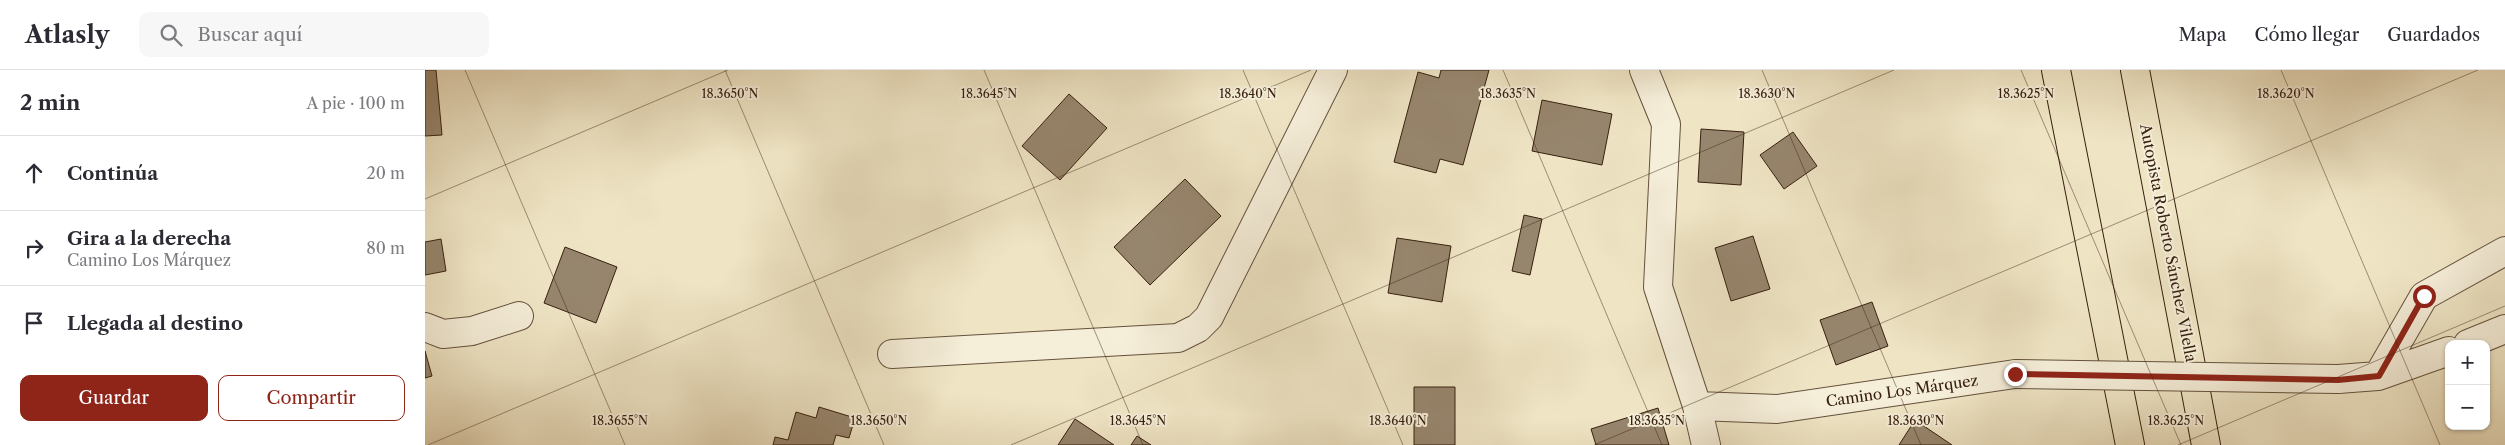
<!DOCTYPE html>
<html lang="es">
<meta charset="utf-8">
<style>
:root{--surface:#fff;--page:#f7f7f7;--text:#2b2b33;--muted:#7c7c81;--line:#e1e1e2;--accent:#8f2418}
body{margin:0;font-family:"Libre Caslon Text",serif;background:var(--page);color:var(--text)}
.controls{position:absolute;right:15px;bottom:15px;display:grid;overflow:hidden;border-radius:10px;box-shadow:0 1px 4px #0004}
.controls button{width:45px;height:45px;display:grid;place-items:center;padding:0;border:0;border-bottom:1px solid var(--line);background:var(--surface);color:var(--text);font:25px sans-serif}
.stop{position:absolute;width:15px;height:15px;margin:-11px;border:4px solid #8f2418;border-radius:50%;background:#fff}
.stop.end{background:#8f2418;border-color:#fff;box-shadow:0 1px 5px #0008}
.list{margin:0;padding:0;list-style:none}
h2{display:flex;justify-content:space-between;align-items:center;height:65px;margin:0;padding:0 20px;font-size:21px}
h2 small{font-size:16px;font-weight:400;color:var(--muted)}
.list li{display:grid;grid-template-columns:32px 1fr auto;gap:15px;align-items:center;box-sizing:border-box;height:75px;padding:0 20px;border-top:1px solid var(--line)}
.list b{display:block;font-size:19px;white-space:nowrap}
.list p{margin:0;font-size:16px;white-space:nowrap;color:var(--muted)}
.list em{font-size:16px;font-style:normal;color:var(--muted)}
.actions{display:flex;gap:10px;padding:15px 20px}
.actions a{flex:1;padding:11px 0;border:1px solid var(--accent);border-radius:10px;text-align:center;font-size:18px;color:var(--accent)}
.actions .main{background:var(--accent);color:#fff}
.icon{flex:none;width:28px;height:28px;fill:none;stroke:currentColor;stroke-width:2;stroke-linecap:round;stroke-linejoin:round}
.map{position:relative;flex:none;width:2080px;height:375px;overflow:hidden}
header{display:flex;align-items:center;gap:30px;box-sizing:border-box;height:70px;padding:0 25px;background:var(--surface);border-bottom:1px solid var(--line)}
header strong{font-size:24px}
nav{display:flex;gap:28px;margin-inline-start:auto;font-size:18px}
.search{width:350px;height:45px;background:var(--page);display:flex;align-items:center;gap:12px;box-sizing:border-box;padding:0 18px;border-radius:10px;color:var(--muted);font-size:19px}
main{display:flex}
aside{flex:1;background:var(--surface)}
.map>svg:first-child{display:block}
.building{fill:#97866e;stroke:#37200f}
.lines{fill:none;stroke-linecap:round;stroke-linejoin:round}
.minor-casing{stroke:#65513c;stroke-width:30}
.highway-casing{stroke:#37200f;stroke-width:30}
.minor{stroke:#f5eed9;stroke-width:28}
.highway{stroke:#efe5c5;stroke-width:28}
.minor-bridge-casing{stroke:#65513c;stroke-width:30;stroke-linecap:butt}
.minor-bridge{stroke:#f5eed9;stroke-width:28}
.route{stroke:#8f2418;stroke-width:6}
.ticks{fill:none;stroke:#37200f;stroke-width:1;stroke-opacity:0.45}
.labels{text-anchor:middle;stroke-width:4;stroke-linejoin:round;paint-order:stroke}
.street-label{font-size:15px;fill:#37200f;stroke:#f5eed9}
.ticks-label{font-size:12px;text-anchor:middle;fill:#37200f;stroke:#f5eed9;stroke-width:4;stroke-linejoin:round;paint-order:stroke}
</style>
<header>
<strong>Atlasly</strong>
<div class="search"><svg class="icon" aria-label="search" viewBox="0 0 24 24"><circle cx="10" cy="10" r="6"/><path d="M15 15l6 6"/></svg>Buscar aquí</div>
<nav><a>Mapa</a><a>Cómo llegar</a><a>Guardados</a></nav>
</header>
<main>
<aside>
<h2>2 min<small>A pie · 100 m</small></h2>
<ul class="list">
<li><svg class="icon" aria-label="ahead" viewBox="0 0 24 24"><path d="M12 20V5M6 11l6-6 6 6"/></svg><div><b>Continúa</b></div><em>20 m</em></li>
<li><svg class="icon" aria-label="right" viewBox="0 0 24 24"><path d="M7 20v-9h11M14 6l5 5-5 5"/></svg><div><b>Gira a la derecha</b><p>Camino Los Márquez</p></div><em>80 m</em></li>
<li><svg class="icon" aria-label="arrive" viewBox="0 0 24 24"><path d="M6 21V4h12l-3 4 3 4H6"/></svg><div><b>Llegada al destino</b></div></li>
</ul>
<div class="actions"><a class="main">Guardar</a><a>Compartir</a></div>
</aside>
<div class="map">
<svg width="2080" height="375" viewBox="0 0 2080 375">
<rect width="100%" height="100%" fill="#efe5c5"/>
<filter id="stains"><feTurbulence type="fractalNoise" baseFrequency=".004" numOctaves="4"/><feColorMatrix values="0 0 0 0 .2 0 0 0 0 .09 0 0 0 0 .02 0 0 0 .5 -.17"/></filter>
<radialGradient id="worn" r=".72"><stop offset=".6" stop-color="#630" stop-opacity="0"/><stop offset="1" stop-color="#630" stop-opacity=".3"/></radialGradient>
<path class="building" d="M0,0h11l6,65 -17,1z
M1016,0h48l-26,95 -23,-6 -4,14 -42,-11 24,-90 21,6z
M644,24l38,34 -47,52 -38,-34z
M1117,30l70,14 -10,51 -70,-14z
M1276,59l43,3 -3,53 -43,-3z
M1368,62l24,34 -33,23 -24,-34z
M760,109l36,37 -71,69 -36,-38z
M1099,145l18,4 -12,56 -18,-4z
M1328,166l17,53 -39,12 -16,-53z
M972,168l54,8 -9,56 -54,-9z
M16,169l5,32 -21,4v-33z
M140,177l52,20 -21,56 -52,-20z
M1447,232l16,44 -52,19 -16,-45z
M0,281l7,25 -7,2z
M989,317h41v58h-41z
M394,337l36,11 -6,20 -13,-3 -3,10h-60l2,-8 13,3 8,-28 20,6z
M1233,338l11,37h-73l-5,-16z
M650,349l39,26h-56z
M1490,350l37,25h-53z
M712,366l14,9h-20z"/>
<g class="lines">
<g class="minor-casing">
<path id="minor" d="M1219,0l22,54 -8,163 39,119 9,39
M0,257l18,7 29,-3 47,-15
M2043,274l37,-15
M467,284l286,-16 20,-10 11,-11 124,-247
M1953,306l46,-80 81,-45
M1913,309l40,-3 71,-25
M1272,336l80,3 238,-35"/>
</g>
<g class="highway-casing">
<path id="highway" d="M1631,0l74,375
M1710,0l71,375"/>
</g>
<use href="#minor" class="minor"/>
<use href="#highway" class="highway"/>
<g class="minor-bridge-casing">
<path id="minor-bridge" d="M1590,304l323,5"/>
</g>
<use href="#minor-bridge" class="minor-bridge"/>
</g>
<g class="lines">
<path class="route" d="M1590,304l323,6 41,-4 45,-80"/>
</g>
<path class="ticks" d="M40,0l160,375M300,0l159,375M559,0l159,375M818,0l160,375M1078,0l159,375M1337,0l159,375M1596,0l160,375M1856,0l159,375M0,129l303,-129M3,375l883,-375M586,375l883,-375M1169,375l884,-375M1753,375l327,-139"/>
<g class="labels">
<g class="street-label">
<text transform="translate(1743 173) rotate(79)" y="5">Autopista Roberto Sánchez Vilella</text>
<text transform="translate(1477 321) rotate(-8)" y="5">Camino Los Márquez</text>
</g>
</g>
<g class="ticks-label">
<text x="305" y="28">18.3650°N</text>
<text x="564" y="28">18.3645°N</text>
<text x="823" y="28">18.3640°N</text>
<text x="1083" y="28">18.3635°N</text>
<text x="1342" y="28">18.3630°N</text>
<text x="1601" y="28">18.3625°N</text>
<text x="1861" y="28">18.3620°N</text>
<text x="195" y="355">18.3655°N</text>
<text x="454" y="355">18.3650°N</text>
<text x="713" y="355">18.3645°N</text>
<text x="973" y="355">18.3640°N</text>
<text x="1232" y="355">18.3635°N</text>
<text x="1491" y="355">18.3630°N</text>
<text x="1751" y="355">18.3625°N</text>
</g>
<rect width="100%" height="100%" filter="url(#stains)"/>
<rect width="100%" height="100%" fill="url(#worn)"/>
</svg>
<div class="controls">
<button>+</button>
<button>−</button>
</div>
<div class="stop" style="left:1999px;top:226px"></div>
<div class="stop end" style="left:1590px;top:304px"></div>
</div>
</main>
